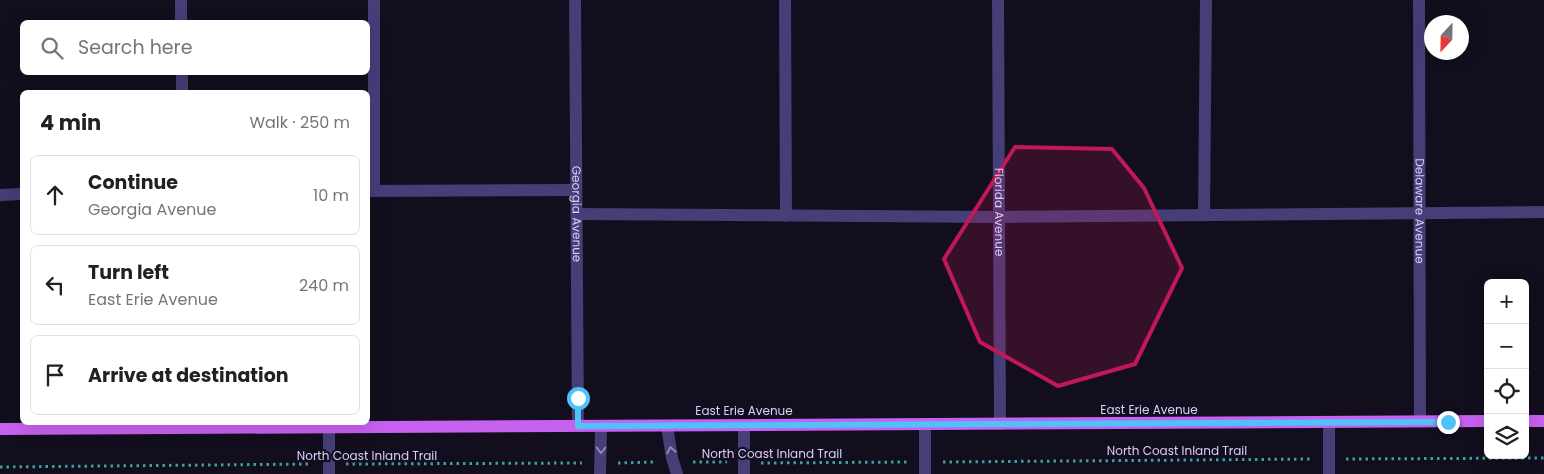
<!DOCTYPE html>
<meta charset="utf-8">
<style>
:root{--surface:#fff;--page:#f6f6f6;--text:#202124;--muted:#757577;--line:#e0e0e0}
body{margin:0;font-family:Poppins,sans-serif;background:var(--page);color:var(--text)}
.controls{position:absolute;right:15px;bottom:15px;display:grid;overflow:hidden;border-radius:8px;box-shadow:0 5px 20px #0002}
.controls button{width:45px;height:45px;display:grid;place-items:center;padding:0;border:0;border-bottom:1px solid var(--line);background:var(--surface);color:var(--text);font:25px sans-serif}
.compass{position:absolute;left:1424px;top:15px;width:45px;height:45px;border-radius:50%;background:var(--surface);box-shadow:0 5px 20px #0002;rotate:202deg}
.stop{position:absolute;width:15px;height:15px;margin:-11px;border:4px solid #4fc3f7;border-radius:50%;background:#fff}
.stop.end{background:#4fc3f7;border-color:#fff;box-shadow:0 1px 5px #0008}
.list{margin:0;padding:0;list-style:none}
h2{display:flex;justify-content:space-between;align-items:center;height:65px;margin:0;padding:0 20px;font-size:21px}
h2 small{font-size:16px;font-weight:400;color:var(--muted)}
.list li{display:grid;grid-template-columns:32px 1fr auto;gap:15px;align-items:center;box-sizing:border-box;height:80px;margin:0 10px 10px;padding:0 10px;border:1px solid var(--line);border-radius:8px}
.list b{display:block;font-size:19px;white-space:nowrap}
.list p{margin:0;font-size:16px;white-space:nowrap;color:var(--muted)}
.list em{font-size:16px;font-style:normal;color:var(--muted)}
.icon{flex:none;width:28px;height:28px;fill:none;stroke:currentColor;stroke-width:2;stroke-linecap:round;stroke-linejoin:round}
.map{position:relative;flex:none;width:1544px;height:474px;overflow:hidden}
.search{position:absolute;background:var(--surface);box-shadow:0 5px 20px #0002;left:20px;top:20px;width:350px;height:55px;display:flex;align-items:center;gap:12px;box-sizing:border-box;padding:0 18px;border-radius:8px;color:var(--muted);font-size:19px}
.panel{position:absolute;background:var(--surface);box-shadow:0 5px 20px #0002;left:20px;top:90px;width:350px;height:335px;border-radius:8px}
.map>svg:first-child{display:block}
.lines{fill:none;stroke-linecap:round;stroke-linejoin:round}
.path{stroke:#39a0a4;stroke-width:3;stroke-dasharray:2.5 4;stroke-linecap:butt}
.service{stroke:#453e77;stroke-width:12}
.minor{stroke:#453e77;stroke-width:12}
.primary{stroke:#c761ef;stroke-width:12}
.oneway{stroke:#8e86b8}
.route{stroke:#4fc3f7;stroke-width:6}
.marked{fill:#c2185b;fill-opacity:0.2;stroke:#c2185b;stroke-width:4;stroke-linejoin:round}
.labels{text-anchor:middle;stroke-width:4.5;stroke-linejoin:round;paint-order:stroke}
.street-label{font-size:12px;fill:#d8cffa;stroke:#120e1d}
</style>
<div class="map">
<svg width="1544" height="474" viewBox="0 0 1544 474">
<rect width="100%" height="100%" fill="#120e1d"/>
<g class="lines">
<path class="path" d="M1346,459l198,-1
M693,462h34
M943,462l369,-3
M618,463l36,-1
M761,463l146,-1
M346,464l236,-1
M0,467l312,-3"/>
<path class="service" d="M374,0v191
M785,0l1,216
M368,191l208,-1
M0,195l22,-1
M577,214l422,3 545,-5
M1204,215l2,-215
M667,426l5,32 5,16
M600,474l1,-48"/>
<g class="minor">
<path d="M181,0v22"/>
<path id="s1" d="M575,0l3,426"/>
<path id="s2" d="M998,0l2,424"/>
<path id="s3" d="M1419,0l1,421"/>
<path d="M182,72v20"/>
<path d="M1329,422v52"/>
<path d="M744,425v49"/>
<path d="M925,425v49"/>
<path d="M329,474v-46"/>
</g>
<path class="primary" d="M1525,421h19
M0,429l1488,-8"/>
</g>
<defs><path id="oneway-chevron" d="M-2-3.5L2.5 0L-2 3.5" fill="none" stroke-width="1.6" stroke-linecap="round" stroke-linejoin="round" transform="scale(1.25)"/></defs>
<g class="oneway">
<use href="#oneway-chevron" transform="translate(601 450) rotate(91)"/>
<use href="#oneway-chevron" transform="translate(671 450) rotate(-100)"/>
</g>
<g class="lines">
<path class="route" d="M578,398v28l870,-4"/>
</g>
<path class="marked" d="M1015,147l97,2 32,39 38,80 -47,96 -77,22 -78,-44 -36,-83z"/>
<g class="labels">
<g class="street-label">
<text dy="4" stroke="none"><textPath href="#s3" startOffset="211">Delaware Avenue</textPath></text>
<text dy="4" stroke="none"><textPath href="#s2" startOffset="212">Florida Avenue</textPath></text>
<text dy="4" stroke="none"><textPath href="#s1" startOffset="214">Georgia Avenue</textPath></text>
<text x="1149" y="414">East Erie Avenue</text>
<text x="744" y="415">East Erie Avenue</text>
<text x="1177" y="455">North Coast Inland Trail</text>
<text x="772" y="458">North Coast Inland Trail</text>
<text x="367" y="460">North Coast Inland Trail</text>
</g>
</g>
</svg>
<div class="controls">
<button>+</button>
<button>−</button>
<button><svg class="icon" aria-label="locate" viewBox="0 0 24 24"><circle cx="12" cy="12" r="6"/><path d="M12 2v4M12 18v4M2 12h4M18 12h4"/></svg></button>
<button><svg class="icon" aria-label="layers" viewBox="0 0 24 24"><path d="M12 4l9 5-9 5-9-5zM3 14l9 5 9-5"/></svg></button>
</div>
<svg class="compass" viewBox="-18 -18 36 36"><path d="M0-13l5 13h-10z" fill="#e53935"/><path d="M0 13l5-13h-10z" fill="#757577"/></svg>
<div class="stop" style="left:578px;top:398px"></div>
<div class="stop end" style="left:1448px;top:422px"></div>
<div class="search"><svg class="icon" aria-label="search" viewBox="0 0 24 24"><circle cx="10" cy="10" r="6"/><path d="M15 15l6 6"/></svg>Search here</div>
<section class="panel">
<h2>4 min<small>Walk · 250 m</small></h2>
<ul class="list">
<li><svg class="icon" aria-label="ahead" viewBox="0 0 24 24"><path d="M12 20V5M6 11l6-6 6 6"/></svg><div><b>Continue</b><p>Georgia Avenue</p></div><em>10 m</em></li>
<li><svg class="icon" aria-label="left" viewBox="0 0 24 24"><path d="M17 20v-9H6M10 6l-5 5 5 5"/></svg><div><b>Turn left</b><p>East Erie Avenue</p></div><em>240 m</em></li>
<li><svg class="icon" aria-label="arrive" viewBox="0 0 24 24"><path d="M6 21V4h12l-3 4 3 4H6"/></svg><div><b>Arrive at destination</b></div></li>
</ul>
</section>
</div>
